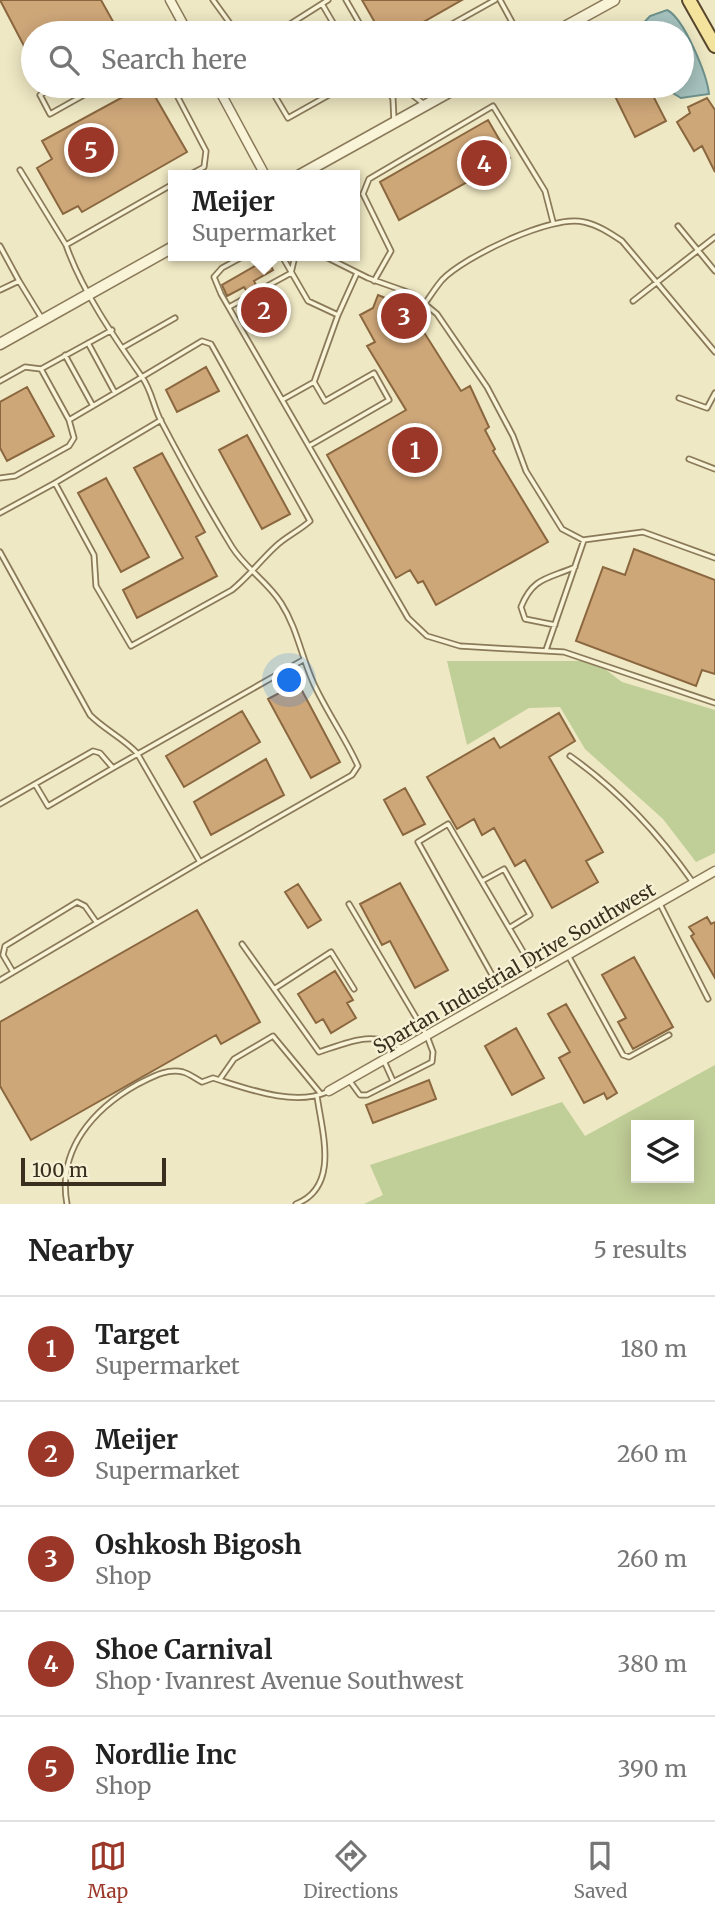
<!DOCTYPE html>
<meta charset="utf-8">
<style>
:root{--surface:#fff;--page:#f2f2f2;--text:#222;--muted:#767676;--line:#e0e0e0;--accent:#9b3729}
body{margin:0;font-family:Merriweather,serif;background:var(--page);color:var(--text)}
.controls{position:absolute;right:21px;bottom:21px;display:grid;overflow:hidden;border-radius:0px;box-shadow:0 4px 18px #0003}
.controls button{width:63px;height:63px;display:grid;place-items:center;padding:0;border:0;border-bottom:2px solid var(--line);background:var(--surface);color:var(--text);font:35px sans-serif}
.scale{position:absolute;left:21px;bottom:18px;width:145px;box-sizing:border-box;padding-left:7px;border:4px solid #3a2f1e;border-top:0;font-size:19px;line-height:24px;white-space:nowrap;color:#3a2f1e;-webkit-text-stroke:5px #f6f1d4;paint-order:stroke}
.you{position:absolute;left:290px;top:681px;width:24px;height:24px;margin:-18px;border:5px solid #fff;border-radius:50%;background:#1a73e8;box-shadow:0 0 0 10px #1a73e833}
.badge{display:grid;place-items:center;width:46px;height:46px;border-radius:50%;background:var(--accent);color:#fff;font-size:23px;font-weight:700}
.pin{position:absolute;translate:-50% -50%;border:4px solid #fff;box-shadow:0 2px 7px #0006}
.popup{position:absolute;left:168px;top:170px;width:192px;height:91px;box-sizing:border-box;display:grid;place-content:center;border-radius:0px;background:var(--surface);filter:drop-shadow(0 2px 5px #0005);font-size:23px;white-space:nowrap;color:var(--muted)}
.popup b{font-size:26px;color:var(--text)}
.popup::after{content:'';position:absolute;left:50%;top:100%;margin-left:-14px;border:14px solid transparent;border-top-color:var(--surface)}
.list{margin:0;padding:0;list-style:none}
h2{display:flex;justify-content:space-between;align-items:center;height:91px;margin:0;padding:0 28px;font-size:30px}
h2 small{font-size:23px;font-weight:400;color:var(--muted)}
.list li{display:grid;grid-template-columns:46px 1fr auto;gap:21px;align-items:center;box-sizing:border-box;height:105px;padding:0 28px;border-top:2px solid var(--line)}
.list b{display:block;font-size:26px;white-space:nowrap}
.list p{margin:0;font-size:23px;white-space:nowrap;color:var(--muted)}
.list em{font-size:23px;font-style:normal;color:var(--muted)}
.icon{flex:none;width:38px;height:38px;fill:none;stroke:currentColor;stroke-width:2;stroke-linecap:round;stroke-linejoin:round}
.map{position:relative;flex:none;width:715px;height:1204px;overflow:hidden}
.search{position:absolute;background:var(--surface);box-shadow:0 4px 18px #0003;left:21px;right:21px;top:21px;height:77px;display:flex;align-items:center;gap:18px;box-sizing:border-box;padding:0 24px;border-radius:38px;color:var(--muted);font-size:26px}
.sheet{height:616px;background:var(--surface)}
nav{display:flex;justify-content:space-around;align-items:center;box-sizing:border-box;height:98px;border-top:2px solid var(--line);background:var(--surface);font-size:19px;color:var(--muted)}
nav a{display:grid;justify-items:center;gap:4px}
nav .on{color:var(--accent)}
.map>svg:first-child{display:block}
.green{fill:#c0ce98;fill-rule:evenodd}
.water{fill:#a6c2be;stroke:#6d918c;stroke-width:2}
.building{fill:#cea779;stroke:#8a673f;stroke-width:2}
.lines{fill:none;stroke-linecap:round;stroke-linejoin:round}
.service-casing{stroke:#8a7a5a;stroke-width:7}
.minor-casing{stroke:#8a7a5a;stroke-width:11}
.tertiary-casing{stroke:#8a7a5a;stroke-width:13}
.primary-casing{stroke:#58472e;stroke-width:16}
.service{stroke:#f9f4d8;stroke-width:3.5}
.minor{stroke:#f9f4d8;stroke-width:8}
.tertiary{stroke:#f9f4d8;stroke-width:10}
.primary{stroke:#f3e39c;stroke-width:12}
.labels{text-anchor:middle;stroke-width:5;stroke-linejoin:round;paint-order:stroke}
.street-label{font-size:19px;fill:#3a2f1e;stroke:#f6f1d4}
</style>
<div class="map">
<svg width="715" height="1204" viewBox="0 0 715 1204">
<rect width="100%" height="100%" fill="#efe8c4"/>
<path class="green" d="M447,661h135l20,6 20,15 93,28v143l-19,9 -33,-43 -78,-70 -25,-42 -31,1 -62,37z
M715,1065v139h-351l19,-9 -13,-30 192,-63 23,34zM636,1125h53v53h-53z"/>
<path class="water" d="M667,10c17,8 40,65 42,84l-28,4 -20,-12h21v-53h-48l16,-17z"/>
<path class="building" d="M0,0h101l14,25 -15,8h-67v30z
M362,0h100l-58,33h-23z
M143,86h6l38,66 -105,60 -4,-6 -15,8 -26,-46 15,-9 -10,-18z
M610,86h38l18,35 -31,16z
M707,98l8,12v62l-13,-26 -8,5 -17,-29 13,-9 -2,-6z
M488,120l22,38 -111,62 -19,-38z
M267,259l6,11 -19,11 3,6 -10,5 -3,-5 -17,9 -5,-11z
M261,294l5,10 14,-8 8,16 -27,15 -9,-15 4,-3 -5,-9z
M378,295l27,11 3,6 2,-2 51,81 9,-5 19,41 -4,3 10,19 -2,2 55,91 -112,63 -13,-24 -5,2 -8,-13 -14,8 -69,-123 79,-45 -39,-64 8,-4 -15,-27 13,-7z
M206,367l13,24 -42,21 -11,-22z
M27,387l27,49 -47,25 -7,-13v-46z
M247,435l43,79 -28,15 -43,-79z
M162,453l43,79 -9,5 21,39 -80,42 -14,-28 60,-32 -49,-90z
M106,478l43,79 -28,15 -43,-79z
M634,549l81,31v94l-13,-4 -6,16 -120,-45 27,-74 22,8z
M298,683l42,79 -29,16 -43,-79z
M242,711l18,31 -76,45 -18,-31z
M559,713l16,28 -26,16 54,95 -17,9 12,21 -46,26 -27,-48 -10,6 -21,-38 -12,7 -8,-16 -17,10 -30,-52 67,-39 6,10z
M266,759l18,36 -73,40 -17,-33z
M405,788l20,36 -22,11 -19,-35z
M400,883l48,87 -33,18 -25,-47 -8,4 -22,-41z
M298,884l23,36 -13,8 -23,-36z
M197,910l63,112 -39,22 -5,-9 -185,105 -31,-54v-64z
M707,917l4,7 4,-2v56l-24,-42 3,-2 -5,-7z
M634,957l39,70 -40,22 -15,-27 8,-4 -24,-43z
M335,971l18,29 -6,3 9,15 -25,15 -8,-14 -7,4 -18,-29z
M566,1004l51,89 -10,6 -3,-6 -20,10 -25,-45 11,-6 -22,-38z
M516,1028l28,50 -32,17 -27,-49z
M429,1080l7,19 -63,24 -7,-18z"/>
<g class="lines">
<g class="service-casing">
<path id="service" d="M213,0l24,33
M346,0l19,33
M500,0l18,33
M322,4l17,29
M276,33l52,-33
M436,33l59,-33
M56,86l-16,9 10,19 50,-28
M172,86l34,65 -2,16 -15,8
M269,86l19,32 57,-32
M387,86l6,13 1,22
M401,86l23,18
M20,170l46,75
M678,226l37,45
M0,246l19,35
M244,256l-22,12 -8,9 7,17 187,324 19,18 33,10 104,6 151,51
M282,256l26,45 30,14 19,-42
M324,256l44,22 45,16 24,20 50,73 26,49 13,35 36,58 21,11 60,-8 72,26
M374,281l17,-30 -28,-57 6,-15 124,-73 52,85 8,31
M0,290l19,-9 22,36
M633,301l82,-64
M426,302c5,-7 10,-15 16,-22 22,-23 110,-66 142,-58 14,3 26,11 38,19l93,111
M229,307l62,-34 4,-17
M112,330l-71,39 28,51 73,-43c-28,-40 -60,-86 -76,-132l107,-61
M88,343l27,50
M122,348l53,-30
M65,355l28,51
M0,381l25,-14 16,2
M679,398l28,10 8,-15
M282,400l32,-18
M309,446l80,-46 -15,-27 -49,28 -11,-19 24,-67
M689,459l26,10
M0,478l15,-2 54,-30 5,-8 -5,-18
M0,513l55,-30
M0,552l90,163c15,15 33,23 47,38l63,109 152,-87 6,-9c-13,-29 -32,-55 -45,-84 -12,-27 -16,-54 -32,-79 -13,-21 -36,-35 -49,-56 -25,-41 -49,-84 -71,-126 -8,-15 -9,-30 -19,-44l60,-36 9,3 99,177c-11,10 -25,16 -35,26 -15,14 -27,30 -43,43l-101,56 -35,-60 -2,-31 -39,-72 106,-63
M555,625l-30,-6 -4,-12c12,-30 27,-28 54,-40
M546,650l38,-110
M570,756c48,34 88,77 122,125
M35,784l13,22 65,-38
M0,804l93,-53 7,2 13,15 190,-108
M482,881l22,-12 26,46 -21,13
M349,904l78,132 6,16 -1,10 -65,33h-7l-11,-15
M660,904l48,95
M242,944l77,108c30,-10 54,-22 83,-4
M569,957l54,98 6,2 40,-22
M13,972l-10,-17 2,-9 72,-44 8,4 12,17
M0,980l200,-118
M274,989l57,-37 23,37
M501,991l-83,-149 30,-18 87,148
M384,1061l9,20
M220,1079l14,-20 39,-23 48,58
M67,1204c-10,-54 26,-95 71,-120 14,-7 29,-16 45,-12 7,2 13,7 19,10l11,-4c33,10 80,29 114,14
M296,1204c44,-17 26,-72 21,-108"/>
</g>
<g class="minor-casing">
<path id="minor" d="M170,0l18,33
M217,86l48,89
M329,1091l386,-220"/>
</g>
<g class="tertiary-casing">
<path id="tertiary" d="M554,33l60,-33
M300,175l160,-89
M0,344l173,-97"/>
</g>
<g class="primary-casing">
<path id="primary" d="M689,0l26,46"/>
</g>
<use href="#service" class="service"/>
<use href="#minor" class="minor"/>
<use href="#tertiary" class="tertiary"/>
<use href="#primary" class="primary"/>
</g>
<g class="labels">
<g class="street-label">
<text transform="translate(514 968) rotate(-30)" y="7">Spartan Industrial Drive Southwest</text>
</g>
</g>
</svg>
<div class="controls">
<button><svg class="icon" aria-label="layers" viewBox="0 0 24 24"><path d="M12 4l9 5-9 5-9-5zM3 14l9 5 9-5"/></svg></button>
</div>
<div class="scale">100 m</div>
<div class="you"></div>
<div class="pin badge" style="left:415px;top:450px">1</div>
<div class="pin badge" style="left:264px;top:310px">2</div>
<div class="popup"><b>Meijer</b>Supermarket</div>
<div class="pin badge" style="left:404px;top:316px">3</div>
<div class="pin badge" style="left:484px;top:163px">4</div>
<div class="pin badge" style="left:91px;top:150px">5</div>
<div class="search"><svg class="icon" aria-label="search" viewBox="0 0 24 24"><circle cx="10" cy="10" r="6"/><path d="M15 15l6 6"/></svg>Search here</div>
</div>
<section class="sheet">
<h2>Nearby<small>5 results</small></h2>
<ul class="list">
<li><span class="badge">1</span><div><b>Target</b><p>Supermarket</p></div><em>180 m</em></li>
<li><span class="badge">2</span><div><b>Meijer</b><p>Supermarket</p></div><em>260 m</em></li>
<li><span class="badge">3</span><div><b>Oshkosh Bigosh</b><p>Shop</p></div><em>260 m</em></li>
<li><span class="badge">4</span><div><b>Shoe Carnival</b><p>Shop · Ivanrest Avenue Southwest</p></div><em>380 m</em></li>
<li><span class="badge">5</span><div><b>Nordlie Inc</b><p>Shop</p></div><em>390 m</em></li>
</ul>
</section>
<nav>
<a class="on"><svg class="icon" aria-label="map" viewBox="0 0 24 24"><path d="M3 6l6-2 6 2 6-2v14l-6 2-6-2-6 2zM9 4v14M15 6v14"/></svg>Map</a>
<a><svg class="icon" aria-label="directions" viewBox="0 0 24 24"><path d="M12 3l9 9-9 9-9-9zM9 14v-3h6M13 9l2 2-2 2"/></svg>Directions</a>
<a><svg class="icon" aria-label="saved" viewBox="0 0 24 24"><path d="M7 4h10v16l-5-4-5 4z"/></svg>Saved</a>
</nav>
